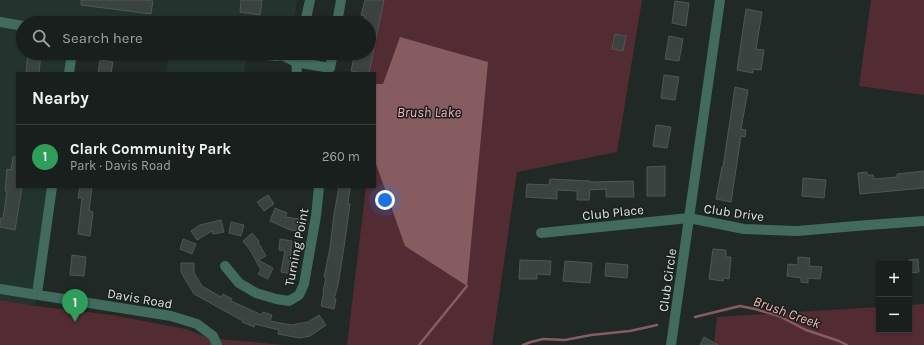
<!DOCTYPE html>
<meta charset="utf-8">
<style>
:root{--surface:#191f1c;--page:#262c29;--text:#f1f3f6;--muted:#9fa2a3;--line:#373d3b;--accent:#db2777}
body{margin:0;font-family:Karla,sans-serif;background:var(--page);color:var(--text)}
.controls{position:absolute;right:12px;bottom:12px;display:grid;overflow:hidden;border-radius:0px;box-shadow:0 1px 3px #0004}
.controls button{width:36px;height:36px;display:grid;place-items:center;padding:0;border:0;border-bottom:1px solid var(--line);background:var(--surface);color:var(--text);font:20px sans-serif}
.you{position:absolute;left:385px;top:200px;width:14px;height:14px;margin:-10px;border:3px solid #fff;border-radius:50%;background:#1a73e8;box-shadow:0 0 0 6px #1a73e833}
.badge{display:grid;place-items:center;width:26px;height:26px;border-radius:50%;background:var(--accent);color:#fff;font-size:13px;font-weight:700}
.pin{position:absolute;translate:-50% -33px;filter:drop-shadow(0 1px 2px #0008)}
.pin::after{content:'';position:absolute;top:21px;width:14px;height:12px;background:inherit;clip-path:polygon(0 0,100% 0,50% 100%)}
.list{margin:0;padding:0;list-style:none}
h2{display:flex;justify-content:space-between;align-items:center;height:52px;margin:0;padding:0 16px;font-size:17px}
h2 small{font-size:13px;font-weight:400;color:var(--muted)}
.list li{display:grid;grid-template-columns:26px 1fr auto;gap:12px;align-items:center;box-sizing:border-box;height:64px;padding:0 16px;border-top:1px solid var(--line)}
.list b{display:block;font-size:15px;white-space:nowrap}
.list p{margin:0;font-size:13px;white-space:nowrap;color:var(--muted)}
.list em{font-size:13px;font-style:normal;color:var(--muted)}
.icon{flex:none;width:22px;height:22px;fill:none;stroke:currentColor;stroke-width:2;stroke-linecap:round;stroke-linejoin:round}
.map{position:relative;flex:none;width:924px;height:345px;overflow:hidden}
.search{position:absolute;background:var(--surface);box-shadow:0 1px 3px #0004;left:16px;top:16px;width:360px;height:44px;display:flex;align-items:center;gap:10px;box-sizing:border-box;padding:0 14px;border-radius:22px;color:var(--muted);font-size:15px}
.panel{position:absolute;background:var(--surface);box-shadow:0 1px 3px #0004;left:16px;top:72px;width:360px;height:116px;border-radius:0px}
.map>svg:first-child{display:block}
.built{fill:#23332e}
.green{fill:#522c32}
.water{fill:#875c61}
.lines{fill:none;stroke-linecap:round;stroke-linejoin:round}
.stream{stroke:#875c61;stroke-width:2.5}
.building{fill:#3a4340;stroke:#4e5754}
.minor{stroke:#406b5d;stroke-width:10}
.labels{text-anchor:middle;stroke-width:3;stroke-linejoin:round;paint-order:stroke}
.street-label{font-size:13px;fill:#e0e5e4;stroke:#18201d}
.water-label{font-size:14px;font-style:italic;fill:#faafb8;stroke:#18201d}
</style>
<div class="map">
<svg width="924" height="345" viewBox="0 0 924 345">
<rect width="100%" height="100%" fill="#212926"/>
<path class="built" d="M0,0h297l-3,23h-271v30h47l-3,20h-50v114h34l-16,119 -35,-6z
M170,53h77l-3,20h-78z"/>
<path class="green" d="M371,0h271l-25,152 -100,20 -25,173h-145l19,-158h9v-114h-23l5,-20h12v-30z
M871,0h53v95l-65,-9z
M0,300l35,6 77,9 74,14 22,9 77,7h-285z
M924,304v41h-210l3,-28 162,-10v23h30v-25z"/>
<path class="water" d="M400,37l88,25 -21,224 -62,-40 -30,-85v-77h8z"/>
<g class="lines">
<path class="stream" d="M695,317l45,-11 15,3 24,7 27,14 33,11 8,4
M419,345l48,-59
M523,345l8,-3 12,-3 22,1 26,-5 39,-4 27,-6"/>
</g>
<path class="building" d="M81,0h62l10,1 -2,13 -70,-9z
M241,0h21l-2,15 -20,-3z
M365,0h19l-15,73h-8l-10,-2 4,-18h14v-30h-5l1,-7 -4,-1z
M675,1l14,2 -3,23 -14,-3z
M746,9l16,3 -6,37 8,1 -3,20 -8,-1v4l-16,-3z
M615,34l11,2 -3,15 -11,-2z
M669,36l14,3 -4,22 -14,-2z
M28,53l13,1 -2,19h-13z
M100,60l13,2 -2,11h-13z
M664,75l15,2 -4,23 -14,-2z
M735,87l13,3 -7,39 5,1 -1,7 -4,-1 -10,66 -15,-3 6,-32h1z
M656,125l15,2 -4,21 -14,-2z
M13,157h4v30h5l-7,43 -15,-3v-9l3,1 4,-28h-2l2,-22 4,1z
M665,166v30h-18v-29z
M924,171v17l-64,6 -2,-21 9,-1v3h6l1,4 23,-2v-3z
M803,178l23,2 -2,18 -22,-2z
M550,179l40,2v1l43,-1 1,16h-28v-8l-16,1 -1,10h-12v-9l-20,-1v9l-31,-2 1,-13 22,1z
M80,187h12l-3,24 4,1 -3,24 -12,-2 4,-36h-4z
M339,187l11,1 -2,16h2l-6,43 -6,38 -4,14h2l-2,10 -13,-3 3,-15h-1l3,-13 -2,-1 6,-29 4,-34z
M268,195l6,9 -10,7 -7,-9z
M275,208l12,5 -2,4 15,2 -2,12 -8,-1 -20,-9z
M221,220l3,12 -11,2 -1,-3 -15,9 -6,-9 9,-6z
M231,222l13,3 -3,11 -12,-3z
M252,233l7,8 -1,1 8,14 -8,4 15,8 -5,11 -10,-5 3,-4 -11,-20 -7,-9z
M183,239l13,5 -4,10 -12,-5z
M280,239l12,2 -2,20 4,1 -2,12 -11,-2 4,-21 -6,-1z
M713,249l13,1v7h5l-2,22 -5,-1 -1,3 -14,-2z
M72,255l14,2 -2,19 -14,-1z
M798,257l12,1 -1,8 13,1 -2,12 -12,-1v5l-7,-1v-4l-14,-2 1,-12 10,1z
M918,259l1,13 -10,1v-13z
M520,260l31,1 -1,14 -13,-1v5h-18z
M565,261l27,2 -2,20 -27,-2z
M181,263h13v10l8,13 19,11 2,-3 9,5 -1,2 31,14 1,-3 9,3 -2,6 21,4 17,-3 11,-7 7,10 -16,11 -11,2 -21,-4 1,-4 -24,-6 -1,3 -12,-5 1,-1 -49,-27 -13,-22z
M606,263l22,2 -1,13 -22,-2z
M704,337l14,8h-18z"/>
<g class="lines">
<path class="minor" d="M0,22l23,4
M305,23l5,-23
M337,23l4,-23
M250,53l26,3 6,-1 14,7 34,6 3,-15
M69,73l3,-20
M297,73l-1,-11 2,-9
M541,233l148,-15 55,11 53,2 71,-6 56,-4
M225,266l14,17 17,10 20,6 13,2 10,-6 5,-11 12,-68 3,-29
M0,289l171,27 26,8 16,12 4,9
M37,294l15,-107
M671,345l49,-345"/>
</g>
<g class="labels">
<g class="street-label">
<text transform="translate(613 212) rotate(-6)" y="5">Club Place</text>
<text transform="translate(734 212) rotate(8)" y="5">Club Drive</text>
<text transform="translate(296 247) rotate(-79)" y="5">Turning Point</text>
<text transform="translate(667 280) rotate(-82)" y="5">Club Circle</text>
<text transform="translate(140 298) rotate(10)" y="5">Davis Road</text>
</g>
<g class="water-label">
<text x="429" y="117">Brush Lake</text>
<text transform="translate(787 312) rotate(20)" y="5">Brush Creek</text>
</g>
</g>
</svg>
<div class="controls">
<button>+</button>
<button>−</button>
</div>
<div class="you"></div>
<div class="pin badge" style="left:75px;top:322px;background:#2e9e5b">1</div>
<div class="search"><svg class="icon" aria-label="search" viewBox="0 0 24 24"><circle cx="10" cy="10" r="6"/><path d="M15 15l6 6"/></svg>Search here</div>
<section class="panel">
<h2>Nearby<small></small></h2>
<ul class="list">
<li><span class="badge" style="background:#2e9e5b">1</span><div><b>Clark Community Park</b><p>Park · Davis Road</p></div><em>260 m</em></li>
</ul>
</section>
</div>
